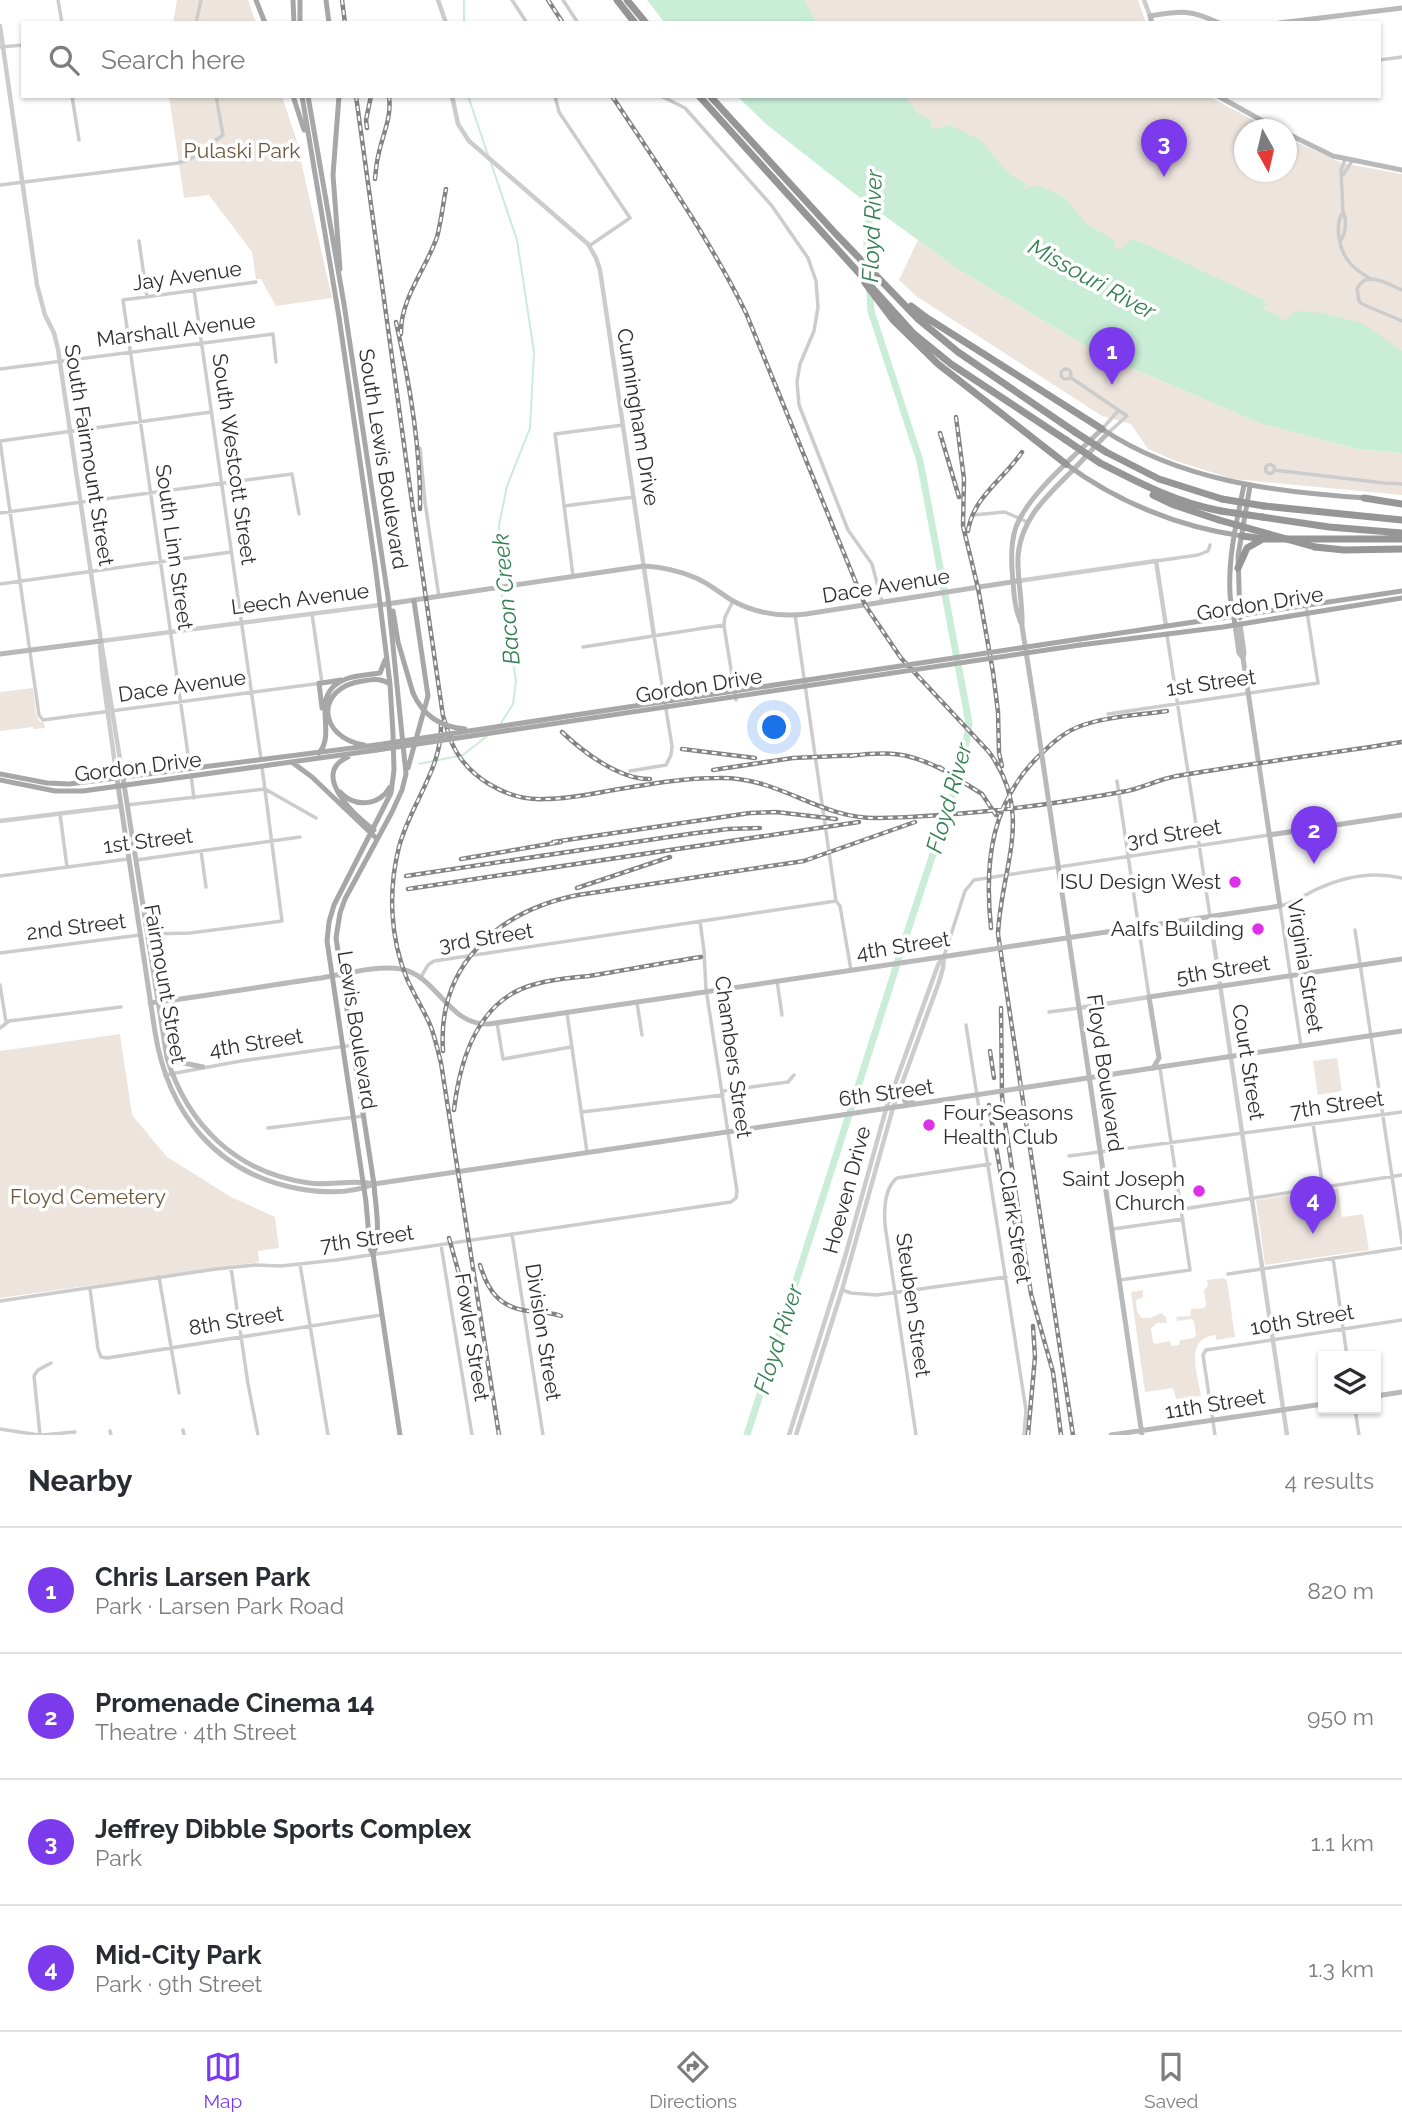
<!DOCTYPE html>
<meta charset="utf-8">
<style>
:root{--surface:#fff;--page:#f2f2f3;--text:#2b2b33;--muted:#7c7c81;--line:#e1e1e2;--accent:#7c3aed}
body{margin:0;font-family:Raleway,sans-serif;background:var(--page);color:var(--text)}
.controls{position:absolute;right:21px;bottom:21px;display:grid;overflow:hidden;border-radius:0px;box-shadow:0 2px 5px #0004}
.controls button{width:63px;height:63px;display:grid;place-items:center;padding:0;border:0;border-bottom:2px solid var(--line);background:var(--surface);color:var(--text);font:35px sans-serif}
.compass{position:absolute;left:1234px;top:119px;width:63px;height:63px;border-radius:50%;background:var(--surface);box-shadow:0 2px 5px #0004;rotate:172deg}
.you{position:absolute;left:775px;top:728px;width:24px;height:24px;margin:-18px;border:5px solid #fff;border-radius:50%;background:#1a73e8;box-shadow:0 0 0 10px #1a73e833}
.badge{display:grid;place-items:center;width:46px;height:46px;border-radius:50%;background:var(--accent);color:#fff;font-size:23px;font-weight:700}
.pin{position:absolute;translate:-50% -58px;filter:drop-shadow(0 2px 4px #0008)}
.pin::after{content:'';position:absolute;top:37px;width:24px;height:21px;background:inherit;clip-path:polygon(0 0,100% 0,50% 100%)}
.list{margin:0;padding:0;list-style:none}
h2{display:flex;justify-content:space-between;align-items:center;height:91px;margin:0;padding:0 28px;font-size:30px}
h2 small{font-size:23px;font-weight:400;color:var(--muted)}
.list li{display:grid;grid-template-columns:46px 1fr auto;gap:21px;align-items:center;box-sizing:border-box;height:126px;padding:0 28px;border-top:2px solid var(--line)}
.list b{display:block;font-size:26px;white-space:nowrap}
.list p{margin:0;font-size:23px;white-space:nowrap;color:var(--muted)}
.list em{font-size:23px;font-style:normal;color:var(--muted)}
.icon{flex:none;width:38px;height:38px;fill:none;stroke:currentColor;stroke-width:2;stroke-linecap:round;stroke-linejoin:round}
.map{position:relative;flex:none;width:1402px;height:1435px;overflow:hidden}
.search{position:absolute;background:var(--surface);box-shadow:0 2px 5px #0004;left:21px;right:21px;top:21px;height:77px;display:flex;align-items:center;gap:18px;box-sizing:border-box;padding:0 24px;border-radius:0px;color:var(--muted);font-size:26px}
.sheet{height:595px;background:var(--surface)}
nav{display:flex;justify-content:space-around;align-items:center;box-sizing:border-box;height:98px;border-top:2px solid var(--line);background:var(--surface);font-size:19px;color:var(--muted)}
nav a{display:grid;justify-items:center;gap:4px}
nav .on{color:var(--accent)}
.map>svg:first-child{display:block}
.green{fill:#ede5dd}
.water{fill:#c9edd7}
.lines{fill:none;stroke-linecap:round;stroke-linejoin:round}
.stream{stroke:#c9edd7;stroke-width:2}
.river{stroke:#c9edd7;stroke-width:7}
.minor{stroke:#ccc;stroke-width:3.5}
.tertiary{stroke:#ccc;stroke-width:4.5}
.secondary{stroke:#b9b9b9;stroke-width:5}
.primary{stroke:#a7a7a7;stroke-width:5}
.motorway{stroke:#969696;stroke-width:7}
.rail-casing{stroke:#848484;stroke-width:4.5}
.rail{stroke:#fff;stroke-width:2;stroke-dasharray:5;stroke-linecap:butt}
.secondary-bridge{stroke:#b9b9b9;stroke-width:5}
.primary-bridge{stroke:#a7a7a7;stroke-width:5}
.motorway-bridge{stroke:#969696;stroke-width:7}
.poi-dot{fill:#de2fe9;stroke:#fff;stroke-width:2.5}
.labels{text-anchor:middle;stroke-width:7;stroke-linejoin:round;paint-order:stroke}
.park-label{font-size:21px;fill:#6c563b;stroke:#fff}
.street-label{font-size:21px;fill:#2f2f2f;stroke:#fff}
.poi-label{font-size:21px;fill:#2f2f2f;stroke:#fff;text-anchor:end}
.water-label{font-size:23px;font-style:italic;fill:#358053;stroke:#fff}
</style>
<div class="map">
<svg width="1402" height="1435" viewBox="0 0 1402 1435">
<rect width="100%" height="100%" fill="#fff"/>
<path class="green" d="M177,0h71l8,23h-83z
M773,0h365l8,23h-347z
M169,96h113l14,43 36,159 -56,8 -15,-27h-5l-4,-27 -43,-57 -25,3z
M883,96h325l62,33 -26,1v42h42l1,-34 55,25 60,11v184l-98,-13 -179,-88z
M918,240l38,28 143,86 163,70 95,25 45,4v42l-169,-16 -57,-18 -28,-12 -17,-25 -29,-8 -186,-120 -17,-16z
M33,688l3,26 3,7 5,2 1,5 -11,1 -1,-2 -33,4v-39z
M120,1034l12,81 35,42 64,40 44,20 4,31 -21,3 1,11 -259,36v-247z
M1337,1058l5,33 -24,4 -5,-34z
M1338,1188l4,29 21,-3 6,36 -104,15 -9,-65z
M1224,1278l3,3 8,56 -19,3v-5c-33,3 -18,39 -15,61l-25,3 -3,-11 -28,4 -14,-100 12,-2v7l-7,3 1,11 4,7h9l11,-5 5,4 1,6h-10l-6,5 2,14 2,2 15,-3 1,5 8,-1 1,-5 14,-2 2,-3 -2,-14 -3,-2 -14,2 -1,-4 14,-1 1,-7 13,-1 2,-3 -2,-14 4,-6 -1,-5z"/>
<path class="water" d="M647,0h157l13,23h-152z
M737,96h168l13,18 14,6 -2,7 7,2 13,-4 30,15 29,34 17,9 -2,6 15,-4 26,13 22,26 28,17 -1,7 6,1 12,-10 13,5 117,55 7,7 -9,2 17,7 6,6 13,-10 26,2 40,10 40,28v102l-45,-4 -95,-25 -163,-70 -143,-86 -97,-71 -93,-73z"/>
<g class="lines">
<path class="stream" d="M464,0v23
M468,96l20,59
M491,163l26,77 17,112 -4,76 -23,58 -8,39 2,59
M501,723l12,-19 3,-23 -15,-91
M419,764l44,-9 24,-19"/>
<path class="river" d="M747,1435l158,-496 58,-176 6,-40 -49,-262 -49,-150 -4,-67 4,-46"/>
<path class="minor" d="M58,0l4,23
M512,0l15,23
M563,0l15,23
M196,23l5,-23
M0,47l23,-2
M1379,60l23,-3
M72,96l7,44
M555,96l4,16 71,106 -41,28
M661,96l24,12 87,98 36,52 8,23 2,26 -4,24 -14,33 -3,18 2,23 49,125 24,34 10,38
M1343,175l9,-14
M0,185l178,-22 12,-4 33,-24 -7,-39
M1343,212c-9,13 -4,40 8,52 5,6 12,10 18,14
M1341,240c5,-7 6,-21 2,-28l-2,-42 4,-10
M139,241l8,56
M194,290l67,469
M1402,290c-15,-6 -36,-21 -45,-1l2,12 3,3 40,17
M1061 374a5 5 0 1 1 10 0a5 5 0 1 1-10 0Z
M0,369l273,-35 3,28
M1070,377l57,39 -19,17
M1102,429l17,-19
M0,441l39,274 4,5 279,-37 -10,-69
M0,441l211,-29
M420,448l5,54 14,95
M1265.5 469a4.5 4.5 0 1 1 9 0a4.5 4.5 0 1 1-9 0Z
M1274,470l110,13 18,1
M564,506l70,-9
M0,513l292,-39 7,40
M973,515l32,-3 22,10
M1156,561l42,-6 10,-4 2,-6
M573,576l-18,-142 68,-9
M0,584l231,-32
M795,615l41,286 4,5 11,64
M724,626l12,74
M1167,635l43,281
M583,647l141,-22 1,-8 8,-16
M1108,714l210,-31 -12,-78
M190,768l-67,-468 133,-18
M630,771l36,-6 5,-10 1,-9 -18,-110
M191,775l3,23
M1117,781l32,216
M127,805l138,-16 51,29
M60,814l7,53
M201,851l5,36
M136,860l164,-23
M0,876l128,-17
M1355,930l47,313
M148,934l42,-1 92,-12 -20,-154
M0,953l140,-18
M944,956l21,-65 9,-11 295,-45
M421,977l7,-12 6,-4 402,-60
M777,981l5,34
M0,985l6,37
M637,1003l5,32
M1049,1012l30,-4
M567,1013l20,139
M497,1023l6,36 68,-12
M966,1025l60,385 -2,25
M0,1028l9,-7 112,-14
M1301,1046l-21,-140c13,-3 23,-10 35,-16 27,-13 58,-19 87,-12
M165,1075l76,-14 112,-16
M723,1091l65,-9 6,-7
M582,1112l141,-17
M1313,1124l10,63
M268,1128l95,-12
M1069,1156l333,-44
M1183,1209l219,-34
M1113,1229l70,-10
M512,1234l31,201
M441,1245l31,190
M1333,1258l14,98
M300,1264l28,171
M231,1268l17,116 10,51
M1228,1274l174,-26
M159,1277l20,116
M1120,1280l70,-10 -30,-202
M90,1289l8,60 3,8 6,1 274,-43
M842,1290l9,3 26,2 129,-18
M0,1301l216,-32 39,-4 26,1 55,-6 395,-58 5,-4 1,-7 -31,-202 -2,-38 -4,-30
M1355,1409l4,26
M0,1429l39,6
M183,1430l1,5
M110,1431l1,4
M40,1435l-6,-59 4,-6 13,-7
M42,1435l33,-3
M916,1435l-31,-210c-1,-15 -1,-37 12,-47l93,-14
M1215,1435l-12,-80 3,-5 196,-30"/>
<path class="tertiary" d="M438,0l8,23
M1144,0l6,16
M0,26l37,259 8,30 9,18 4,16 43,292 22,137
M452,96l6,28 11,17 119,103 8,14 4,12 54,366
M1018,581l138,-20 10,65
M101,641l279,-36
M100,646l3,32 14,101
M0,821l121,-15
M1210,917l77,518
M1079,1008l70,-11
M789,1435l56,-178 41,-148 52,-144 5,-8
M796,1435l46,-145 51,-182 46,-126 4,-14 1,-11"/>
<path class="secondary" d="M1152,23l-2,-7c31,-5 40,-7 69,7
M1279,23l123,-15
M1218,96l61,34
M1286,133l47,23 69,14
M380,605l264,-39c18,1 36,5 52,12 14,6 25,16 37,23 24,13 47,16 73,13l212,-33
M1021,623c-6,-13 -7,-28 -8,-42 -2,-18 -3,-37 3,-54 13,-34 60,-72 86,-98
M1235,625l4,28 4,5
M0,654l101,-13
M1036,715l-14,-89c1,-23 -5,-46 -4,-70 3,-37 28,-59 53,-84 13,-13 24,-26 37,-39
M123,778l44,280c21,68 70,115 142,125 21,3 44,-4 65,1
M117,779l38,253c13,81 61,142 145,157 24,4 51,5 74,-5l569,-84
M1269,835l133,-20
M1064,906l78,529
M1033,943l247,-37 -37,-248 1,-5 -4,-29
M150,1003c57,-7 114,-17 171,-25 23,-4 57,-13 80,-9 37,7 47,57 88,55l472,-70
M167,1050l12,12 24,5
M1153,1068l6,-10 -10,-61 253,-38
M1153,1068l249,-37
M899,1092l6,9 8,2
M1376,1396l26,-4
M1111,1435l212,-31"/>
<path class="primary" d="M256,0l9,23
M293,0l1,23
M326,0l3,23
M300,23v-23
M293,96l11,34
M302,96l37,221 36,247 15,120 3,50 1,36 -3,23 -57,112 -5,17 -2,19 39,261 4,47 3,5 27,181
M308,96l36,208 44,293 18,177 -4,16 -10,22 -47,87 -5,14 -4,25 38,246c1,19 8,53 -1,70
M339,96l-6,79 7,94
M1102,429c78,52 173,63 265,69
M1066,464c51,38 113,63 176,72
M393,611l5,31 15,51
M1240,618l-2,-62 12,-70
M1235,625c-1,-11 -5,-22 -5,-32 -2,-37 7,-73 14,-108
M1080,639l322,-48
M1080,645l143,-18 179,-29
M319,683l3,25
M322,683l19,-3
M364,745c-47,-8 -49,-58 -1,-64 10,-2 18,-3 27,3
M319,753c19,-22 -12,-59 27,-74 11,-4 23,-4 34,-6l5,-13
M348,757c-39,17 8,60 26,73
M293,763l19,14 65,62
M408,768l20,-72 -14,-95
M0,774l47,9 22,1 307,-39
M0,780l55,11h28l294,-41
M340,792c15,16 39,14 50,-5"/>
<path class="motorway" d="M617,0l18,23
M627,0l19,23
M699,96l215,238 37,30 115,76
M710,96l126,138 82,85 40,33 117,80
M865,283l28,37 45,44 128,100
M911,306l16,12 175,111
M1106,452l53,27 63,20
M1100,463c39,20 77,40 121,48
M1153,495l21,10 45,15
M1364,498l38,6
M1264,506l138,14
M1262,517l67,10 73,6
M1242,536l23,3h137
M1315,547l29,3 58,-1
M1238,568l9,-20 14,-8"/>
<g class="rail-casing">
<path id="rail" d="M342,0l3,23
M548,0l15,23
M356,96l54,392 33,228c3,8 5,17 8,25 15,36 56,60 94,58 21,0 42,-4 63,-8 36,-6 73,-13 110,-13 62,-2 101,42 162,40 82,-2 166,-12 247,-27 17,-4 33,-12 50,-15 75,-13 150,-22 225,-34
M612,96c47,71 96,140 134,217l119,292 36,53 88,94c46,63 12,114 9,182l75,501
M367,128l-1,-8 5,-24
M375,179c1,-7 1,-15 3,-22 4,-22 14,-38 11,-61
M396,322c13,58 25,129 24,187
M401,334c-1,-35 25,-65 36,-97 4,-15 6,-33 9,-48
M956,417l8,62 -1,47 15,62 15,84 5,40 1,41 3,13
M940,433l19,64
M968,531c5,-34 36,-52 54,-79
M441,722c2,47 -31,82 -42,125 -11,43 -9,91 8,132 7,16 17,31 24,48 4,11 7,24 10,36l58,372
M562,732c21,20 58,48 88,47
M682,749l73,9
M850,756c39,-5 59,-4 95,15
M939,767l43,27 14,21
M713,770l80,-12 66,-3
M553,842l197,-29 26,-1 60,7
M461,859l100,-17
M406,876l283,-42 39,-5 32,-1
M577,888l93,-31
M408,889l451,-67
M991,928c-7,-67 0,-128 52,-176 10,-10 22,-20 35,-25 24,-10 62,-12 89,-16
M1001,1008l1,88 3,26 26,172 22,78 8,63
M443,1051c-6,-86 55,-140 135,-156l226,-34 111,-39
M990,1051l4,27
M989,1105l16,94 10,24
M454,1110c6,-52 25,-112 82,-126 17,-5 35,-6 53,-8 37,-6 74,-13 112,-19
M449,1238l24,86
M480,1265c8,26 19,42 48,46 12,1 22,1 33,5
M1028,1435l7,-78 -2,-31"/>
</g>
<use href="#rail" class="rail"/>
<path class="secondary-bridge" d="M1036,715l28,191
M961,954l72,-11
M943,1100l210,-32"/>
<path class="primary-bridge" d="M413,693c10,23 27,34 52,36
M376,745l704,-106
M377,750l703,-105"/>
<path class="motorway-bridge" d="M1075,432l31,20
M1066,440l34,23
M1222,499l42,7
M1221,511l41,6
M1219,520l96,27"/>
</g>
<g class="poi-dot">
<circle cx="1235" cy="882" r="7"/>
<circle cx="1258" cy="929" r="7"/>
<circle cx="929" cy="1125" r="7"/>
<circle cx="1199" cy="1191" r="7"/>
</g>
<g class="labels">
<g class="park-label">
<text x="242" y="158">Pulaski Park</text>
<text x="88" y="1204">Floyd Cemetery</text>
</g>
<g class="street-label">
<text transform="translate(187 276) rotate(-8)" y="7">Jay Avenue</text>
<text transform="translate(176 330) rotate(-7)" y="7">Marshall Avenue</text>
<text transform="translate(638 417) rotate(81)" y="7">Cunningham Drive</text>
<text transform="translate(89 455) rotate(81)" y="7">South Fairmount Street</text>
<text transform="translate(234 459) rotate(82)" y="7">South Westcott Street</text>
<text transform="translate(383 459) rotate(81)" y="7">South Lewis Boulevard</text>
<text transform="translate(174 547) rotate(82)" y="7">South Linn Street</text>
<text transform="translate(886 586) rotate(-9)" y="7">Dace Avenue</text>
<text transform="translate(300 599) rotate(-7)" y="7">Leech Avenue</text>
<text transform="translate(1260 604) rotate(-9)" y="7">Gordon Drive</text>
<text transform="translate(1211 683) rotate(-8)" y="7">1st Street</text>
<text transform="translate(182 686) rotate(-8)" y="7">Dace Avenue</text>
<text transform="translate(699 686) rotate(-9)" y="7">Gordon Drive</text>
<text transform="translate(138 767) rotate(-7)" y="7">Gordon Drive</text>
<text transform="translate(1174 834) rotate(-9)" y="7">3rd Street</text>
<text transform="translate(148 841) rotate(-7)" y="7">1st Street</text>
<text transform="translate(76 927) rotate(-7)" y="7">2nd Street</text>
<text transform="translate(486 938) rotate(-9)" y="7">3rd Street</text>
<text transform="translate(903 946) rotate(-9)" y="7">4th Street</text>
<text transform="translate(1305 966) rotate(81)" y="7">Virginia Street</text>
<text transform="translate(1223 970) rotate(-9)" y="7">5th Street</text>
<text transform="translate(165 984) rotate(80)" y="7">Fairmount Street</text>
<text transform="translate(357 1030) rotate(81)" y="7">Lewis Boulevard</text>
<text transform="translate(256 1043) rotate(-9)" y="7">4th Street</text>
<text transform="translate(733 1057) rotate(82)" y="7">Chambers Street</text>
<text transform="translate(1248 1062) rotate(81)" y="7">Court Street</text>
<text transform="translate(1105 1073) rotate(82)" y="7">Floyd Boulevard</text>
<text transform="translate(886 1093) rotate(-8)" y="7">6th Street</text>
<text transform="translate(1337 1105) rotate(-8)" y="7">7th Street</text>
<text transform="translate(847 1190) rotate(-75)" y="7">Hoeven Drive</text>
<text transform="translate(1015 1227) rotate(81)" y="7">Clark Street</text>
<text transform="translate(367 1239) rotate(-8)" y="7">7th Street</text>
<text transform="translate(913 1305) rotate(82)" y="7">Steuben Street</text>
<text transform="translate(1302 1320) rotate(-9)" y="7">10th Street</text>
<text transform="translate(236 1321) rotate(-9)" y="7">8th Street</text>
<text transform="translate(543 1332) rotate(81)" y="7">Division Street</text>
<text transform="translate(472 1337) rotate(81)" y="7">Fowler Street</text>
<text transform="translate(1215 1404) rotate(-9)" y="7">11th Street</text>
</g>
<g class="poi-label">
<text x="1221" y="889">ISU Design West</text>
<text x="1244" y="936">Aalfs Building</text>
<text x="943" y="1120" text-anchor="start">Four Seasons<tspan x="943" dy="24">Health Club</tspan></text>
<text x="1185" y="1186">Saint Joseph<tspan x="1185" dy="24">Church</tspan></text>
</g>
<g class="water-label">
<text transform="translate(872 226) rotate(-88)" y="8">Floyd River</text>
<text transform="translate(1092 279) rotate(29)" y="8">Missouri River</text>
<text transform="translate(506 599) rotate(-95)" y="8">Bacon Creek</text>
<text transform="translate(949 798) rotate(-74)" y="8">Floyd River</text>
<text transform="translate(778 1339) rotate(-72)" y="8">Floyd River</text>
</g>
</g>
</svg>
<div class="controls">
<button><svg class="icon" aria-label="layers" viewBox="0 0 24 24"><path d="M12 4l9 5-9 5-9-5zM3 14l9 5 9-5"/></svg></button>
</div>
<svg class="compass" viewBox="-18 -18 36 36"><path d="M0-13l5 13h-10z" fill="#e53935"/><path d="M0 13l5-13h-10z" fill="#7c7c81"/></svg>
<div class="you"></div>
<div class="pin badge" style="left:1112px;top:385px">1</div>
<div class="pin badge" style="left:1314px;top:864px">2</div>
<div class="pin badge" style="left:1164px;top:177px">3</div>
<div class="pin badge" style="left:1313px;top:1234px">4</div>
<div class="search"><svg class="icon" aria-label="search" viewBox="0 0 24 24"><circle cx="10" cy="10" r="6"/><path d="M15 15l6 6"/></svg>Search here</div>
</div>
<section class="sheet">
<h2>Nearby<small>4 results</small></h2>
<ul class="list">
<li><span class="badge">1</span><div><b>Chris Larsen Park</b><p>Park · Larsen Park Road</p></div><em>820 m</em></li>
<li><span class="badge">2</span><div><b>Promenade Cinema 14</b><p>Theatre · 4th Street</p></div><em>950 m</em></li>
<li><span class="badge">3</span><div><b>Jeffrey Dibble Sports Complex</b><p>Park</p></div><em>1.1 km</em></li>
<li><span class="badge">4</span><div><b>Mid-City Park</b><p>Park · 9th Street</p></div><em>1.3 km</em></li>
</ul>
</section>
<nav>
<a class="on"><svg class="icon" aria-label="map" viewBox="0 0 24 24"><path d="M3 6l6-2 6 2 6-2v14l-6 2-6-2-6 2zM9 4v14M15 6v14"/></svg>Map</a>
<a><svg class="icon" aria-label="directions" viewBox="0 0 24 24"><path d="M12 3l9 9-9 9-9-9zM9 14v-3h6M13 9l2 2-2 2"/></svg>Directions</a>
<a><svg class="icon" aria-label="saved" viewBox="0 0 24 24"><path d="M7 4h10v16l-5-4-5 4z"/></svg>Saved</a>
</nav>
